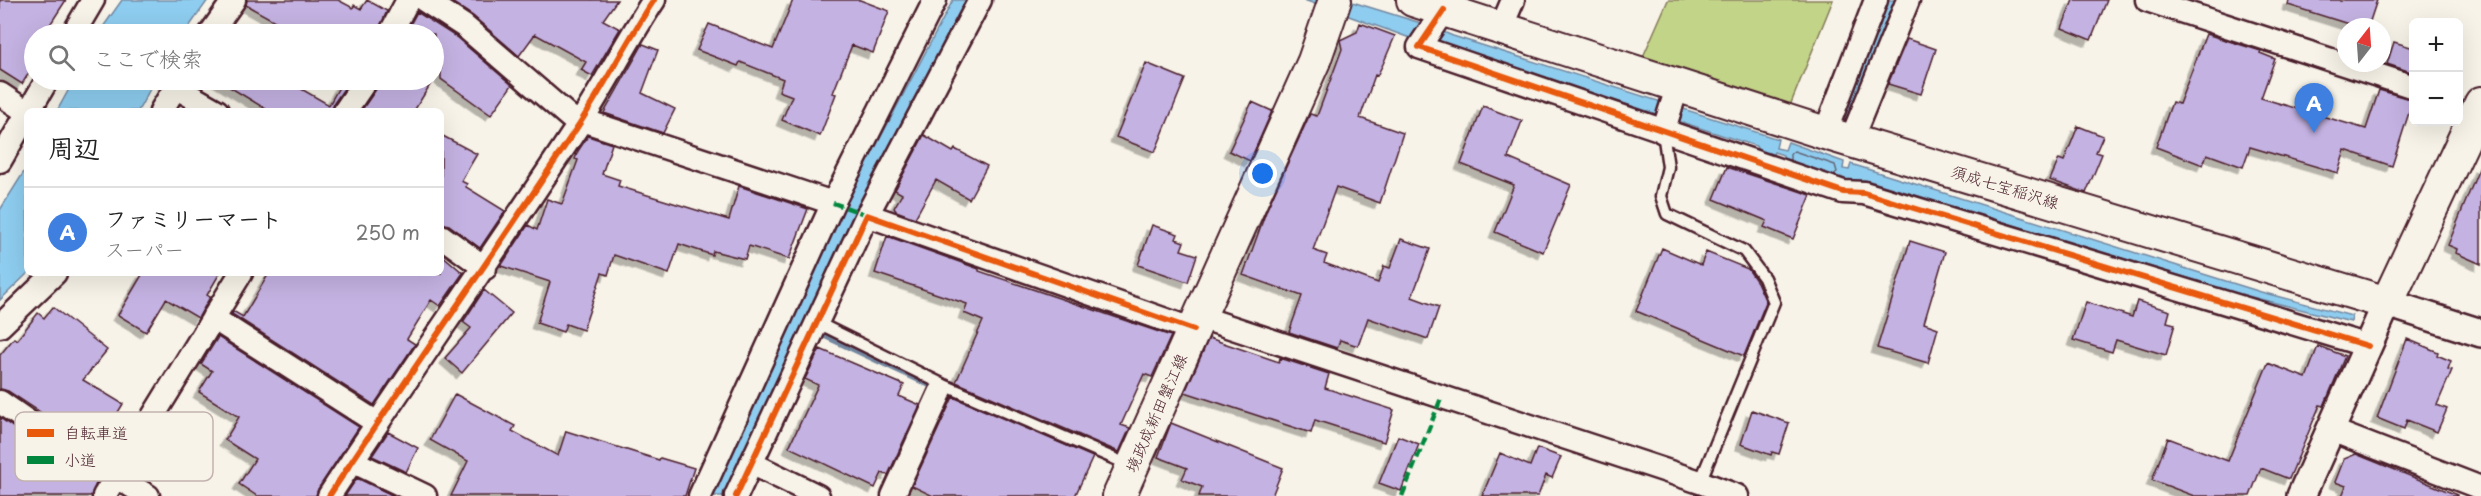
<!DOCTYPE html>
<html lang="ja">
<meta charset="utf-8">
<style>
:root{--surface:#fff;--page:#f2f2f2;--text:#222;--muted:#767676;--line:#e0e0e0;--accent:#7c3aed}
body{margin:0;font-family:"Playpen Sans","Klee One",sans-serif;background:var(--page);color:var(--text)}
.controls{position:absolute;right:18px;top:18px;display:grid;overflow:hidden;border-radius:9px;box-shadow:0 6px 24px #0002}
.controls button{width:54px;height:54px;display:grid;place-items:center;padding:0;border:0;border-bottom:2px solid var(--line);background:var(--surface);color:var(--text);font:30px sans-serif}
.compass{position:absolute;left:2337px;top:18px;width:54px;height:54px;border-radius:50%;background:var(--surface);box-shadow:0 6px 24px #0002;rotate:17deg}
.you{position:absolute;left:1263px;top:174px;width:21px;height:21px;margin:-15px;border:4px solid #fff;border-radius:50%;background:#1a73e8;box-shadow:0 0 0 9px #1a73e833}
.badge{display:grid;place-items:center;width:39px;height:39px;border-radius:50%;background:var(--accent);color:#fff;font-size:20px;font-weight:700}
.pin{position:absolute;translate:-50% -50px;filter:drop-shadow(0 2px 3px #0008)}
.pin::after{content:'';position:absolute;top:32px;width:21px;height:18px;background:inherit;clip-path:polygon(0 0,100% 0,50% 100%)}
.list{margin:0;padding:0;list-style:none}
h2{display:flex;justify-content:space-between;align-items:center;height:78px;margin:0;padding:0 24px;font-size:26px}
h2 small{font-size:20px;font-weight:400;color:var(--muted)}
.list li{display:grid;grid-template-columns:39px 1fr auto;gap:18px;align-items:center;box-sizing:border-box;height:90px;padding:0 24px;border-top:2px solid var(--line)}
.list b{display:block;font-size:22px;white-space:nowrap}
.list p{margin:0;font-size:20px;white-space:nowrap;color:var(--muted)}
.list em{font-size:20px;font-style:normal;color:var(--muted)}
.icon{flex:none;width:33px;height:33px;fill:none;stroke:currentColor;stroke-width:2;stroke-linecap:round;stroke-linejoin:round}
.map{position:relative;flex:none;width:2481px;height:496px;overflow:hidden}
.search{position:absolute;background:var(--surface);box-shadow:0 6px 24px #0002;left:24px;top:24px;width:420px;height:66px;display:flex;align-items:center;gap:15px;box-sizing:border-box;padding:0 21px;border-radius:33px;color:var(--muted);font-size:22px}
.panel{position:absolute;background:var(--surface);box-shadow:0 6px 24px #0002;left:24px;top:108px;width:420px;height:168px;border-radius:9px}
.map>svg:first-child{display:block}
.green{fill:#c2d488;stroke:#867a5a;stroke-width:1.5}
.water{fill:#8ecdef;stroke:#7387a1;stroke-width:1.5}
.lines{fill:none;stroke-linecap:round;stroke-linejoin:round}
.shore{stroke:#656579;stroke-width:1.5}
.stream{stroke:#7387a1;stroke-width:8}
.building{fill:#c4b2e2;stroke:#4a1f2b;stroke-width:1.5;filter:url(#shadow)}
.service-casing{stroke:#4a1f2b;stroke-width:15}
.minor-casing{stroke:#4a1f2b;stroke-width:27}
.tertiary-casing{stroke:#4a1f2b;stroke-width:32}
.secondary-casing{stroke:#4a1f2b;stroke-width:36}
.service{stroke:#f7f3e8;stroke-width:10}
.minor{stroke:#f7f3e8;stroke-width:22}
.tertiary{stroke:#f7f3e8;stroke-width:27}
.secondary{stroke:#f7f3e8;stroke-width:32}
.quiet{stroke:#00873e;stroke-width:4.5;stroke-dasharray:9 4.5;stroke-linecap:butt}
.cycleway-casing{stroke:#f7f3e8;stroke-width:10}
.cycleway{stroke:#e8590c;stroke-width:6}
.labels{text-anchor:middle;stroke-width:6;stroke-linejoin:round;paint-order:stroke}
.street-label{font-size:16px;fill:#4a1f2b;stroke:#f7f3e8}
.key{fill:#f7f3e8;stroke:#c3b3af;stroke-width:1.5}
.key-label{font-size:16px;fill:#4a1f2b}
</style>
<div class="map">
<svg width="2481" height="496" viewBox="0 0 2481 496">
<defs>
<filter id="shadow"><feDropShadow dx="-5.5" dy="5.5" stdDeviation="0" flood-color="#0004"/></filter>
</defs>
<rect width="100%" height="100%" fill="#f7f3e8"/>
<filter id="ink" filterUnits="userSpaceOnUse"><feTurbulence type="fractalNoise" baseFrequency=".0167" numOctaves="2"/><feDisplacementMap in="SourceGraphic" scale="12" xChannelSelector="R" yChannelSelector="G"/><feConvolveMatrix kernelMatrix="1 2 1 2 8 2 1 2 1" color-interpolation-filters="sRGB"/></filter>
<g filter="url(#ink)">
<path class="green" d="M1668,0h165l-44,108 -147,-49z"/>
<path class="water" d="M122,0h86l-24,34h-86z
M953,0h15l-241,496h-14l131,-289z
M1304,0h42l78,24 29,12 325,103 -2,9 9,2 3,-8 56,20 -1,7 6,1 2,-6 410,128 91,24 -1,6 -107,-27 -378,-115h-19l-6,-3 -2,7 -58,-20 2,-9 -9,-3 -3,8 -10,-3 -5,-11 -306,-99 -40,-9z
M1886,0h15l-49,126 -11,-4z
M74,80h81l-17,31h-81z
M27,167l1,106 -28,27v-90z"/>
<g class="lines">
<path class="shore" d="M1790,160v-6l4,-3 41,14 2,7 -4,3"/>
<path class="stream" d="M825,335l111,52"/>
</g>
<path class="building" d="M0,0h66l-22,34h-10v31l-12,19 -22,-14z
M247,0h91l15,8 1,-3 7,4 6,-9 20,11 -10,23h-79l-52,-29z
M449,0h168l-14,20 17,9 -28,47 -11,-6 5,-8 -51,-28 -16,22 -46,-40z
M793,0h67l29,11 -16,42 -21,-8 -19,48 3,1 -16,42 -38,-16 10,-24 -13,-5 4,-12 -43,-17 -2,4 -41,-16 12,-26 64,25z
M2073,0h34l-16,40 -29,-12z
M2289,0h88l-9,27h-10l-70,-22z
M417,12l39,25 56,48 -21,30 -50,-36v-12l-7,12v-45h-29z
M1360,23l35,13 -12,28 -6,12 -2,-1 -15,43 43,15 -23,70 -44,-16 -23,63 14,5 -3,8 54,20 6,-17 6,2 11,-29 29,10 -18,48 27,10 -11,32 -60,-21 -10,28 -18,-6 -3,8 -48,-16 13,-36 -59,-21 24,-66 43,-95 7,2 25,-67 -2,-9 17,-8z
M2206,34l55,17 -1,2 15,6 -14,39 105,31 13,-39 34,10 -21,66 -47,-16 -7,23 -88,-26 -7,20 -36,-13 -4,11 -47,-18 16,-45 7,2z
M1907,39l29,10 -15,45 -33,-10z
M2394,42l20,6v25l-27,-9z
M643,44l15,6 -16,43 33,16 -12,24 -59,-20z
M1146,63l39,16 -30,73 -39,-15z
M218,80h68l43,25 14,-25h7l-16,23 -2,8h-63z
M379,80h54l-19,31h-53l16,-23z
M1252,102l20,9 -22,50 -21,-10z
M1483,106l39,15 -14,37 63,27 -28,67 -48,-20 19,-47 -53,-21z
M2078,126l25,10 -7,16 6,2 -16,39 -36,-13 9,-21 5,2z
M441,135l36,19 -16,27 6,3 -1,3 39,24 -25,37 -31,-23 -8,-2z
M924,135l29,17 2,-3 32,17 -18,33 -33,-19 -21,38 -19,-7 -2,-3 8,-14 -7,-4z
M588,136l24,8 -10,30 18,6 -2,6 111,34 10,-34 69,23 -19,50 -40,-13 -4,13 -32,-8 -1,4 -33,-11 -10,30 -55,-19 -6,20 -6,-2 -19,57 -17,-6 -3,8 -26,-9 13,-41 -49,-16 27,-41 9,5 10,-31 15,5 16,-44 -3,-1 3,-8z
M2480,166l1,1v97l-25,-11 1,-4 -9,-4z
M1727,167l84,28 -18,44 -29,-12 3,-6 -53,-22z
M1152,225l26,9 -2,5 8,3 -3,8 16,5 -9,27 -50,-17z
M887,236l92,33v2l192,65 -19,41 -8,-3 -23,51 9,3 -11,24 -163,-70 27,-61 -19,-8 3,-9 -92,-31z
M1910,241l35,11 -21,71 14,5 -10,35 -51,-15z
M1662,248l39,17 5,-13 42,17 9,13 9,20 -22,54 -108,-45z
M441,254l22,19 -23,33 -9,-6 -24,39 8,5 -41,61 -142,-91 1,-3 10,6 26,-44h172z
M143,273h77l-13,22 3,2 -12,21 -32,-19 -20,33 -28,-17z
M484,290l28,23 -50,60 -17,-15 26,-30 -8,-6z
M2137,301l33,10 -3,11 8,2 -9,31 -50,-15 -4,12 -39,-12 13,-38 46,15z
M53,307l54,43 -24,30 40,24 -27,45 -88,-58 -8,-2v-34l14,-17 3,2 21,-27 6,5z
M218,337l141,90 -41,62 -2,7h-59l-18,-12 16,-25 -30,-19 14,-23 -40,-25 13,-21 -11,-7z
M1209,338l70,24 1,-4 49,16 -4,14 69,22 -10,32 -69,-22 -4,13 -126,-41z
M2407,339l31,13 -1,3 14,6 -3,8 4,1 -15,35 10,4 -10,23 -30,-12 -3,9 -27,-11z
M2318,346l27,10 -21,50 -4,-1 -31,74 -28,-11 -11,28h-56l-42,-16 16,-42 60,23 40,-98 38,15z
M820,349l84,36 -5,11 21,9 -32,70 -6,-2 -7,15 -86,-41 29,-62 -13,-6z
M455,394l60,32 -3,5 46,25 8,-25 93,29 1,-2 34,10 -9,28h-234l17,-35 -38,-21z
M953,397l140,60 -18,39h-142l-21,-10z
M1752,410l37,13 -10,31 -7,-2 -1,3 -30,-11z
M0,418l48,34 49,29 -6,15h-91z
M1171,423l112,45 -11,28h-73l3,-9 -20,-8 5,-11 -29,-11z
M388,432l30,16 -12,24 -34,-16z
M1398,436l21,8 -18,47 -22,-8z
M1537,448l24,9 -9,21 -6,-3 -8,21h-56l18,-43 30,13z
M2356,454l101,41v1h-115l4,-10 -11,-4 9,-23z
M357,478l37,18h-49z"/>
<g class="lines">
<g class="service-casing">
<path id="service" d="M1663,132l5,35 -7,29 6,18 77,37 20,27 10,24 -74,180
M816,322l128,63 185,80"/>
</g>
<g class="minor-casing">
<path id="minor" d="M424,0l40,26 115,99
M2147,0l267,87
M1444,10l-25,37 424,145 21,1 504,153
M1501,28l12,-28
M73,34l20,-34
M210,34l24,-34
M390,34l18,-34
M175,87l42,24
M0,94l27,18
M29,111l18,-31
M161,111l19,-31
M345,111l21,-31
M582,120l251,83
M1663,132l15,-47
M1825,133l51,-133
M1851,140l57,-140
M0,161l27,-47
M867,215l113,-215
M441,236l44,32
M1200,317l500,165 37,14
M213,318l164,105
M0,326l55,-53
M0,402l56,39 92,55
M2331,430l150,58
M352,461l73,35
M751,463l67,33
M104,496l137,-223
M329,496c81,-123 166,-244 247,-367 28,-42 50,-87 78,-129
M700,496l133,-293 102,-203
M736,496l131,-281 327,115
M893,496l47,-103"/>
</g>
<g class="tertiary-casing">
<path id="tertiary" d="M2301,496l86,-193 94,30"/>
</g>
<g class="secondary-casing">
<path id="secondary" d="M1413,0l412,133 562,170 94,-200
M1119,496l195,-435 21,-61"/>
</g>
<use href="#service" class="service"/>
<use href="#minor" class="minor"/>
<use href="#tertiary" class="tertiary"/>
<use href="#secondary" class="secondary"/>
<path class="quiet" d="M833,203l34,12
M1402,496l40,-100"/>
<g class="cycleway-casing">
<path id="cycleway" d="M1444,10l-25,37 424,145 21,1 504,153
M329,496c81,-123 166,-244 247,-367 28,-42 50,-87 78,-129
M736,496l131,-281 327,115"/>
</g>
<use href="#cycleway" class="cycleway"/>
</g>
</g>
<g class="labels">
<g class="street-label">
<text transform="translate(2005 187) rotate(17)" y="6">須成七宝稲沢線</text>
<text transform="translate(1156 413) rotate(-66)" y="6">境政成新田蟹江線</text>
</g>
</g>
<rect x="15" y="412" width="198" height="69" rx="9" class="key"/>
<rect x="27" y="429" width="27" height="8" fill="#e8590c"/>
<rect x="27" y="456" width="27" height="8" fill="#00873e"/>
<g class="key-label">
<text x="64" y="439">自転車道</text>
<text x="64" y="466">小道</text>
</g>
</svg>
<div class="controls">
<button>+</button>
<button>−</button>
</div>
<svg class="compass" viewBox="-18 -18 36 36"><path d="M0-13l5 13h-10z" fill="#e53935"/><path d="M0 13l5-13h-10z" fill="#767676"/></svg>
<div class="you"></div>
<div class="pin badge" style="left:2314px;top:133px;background:#3f7fe0">A</div>
<div class="search"><svg class="icon" aria-label="search" viewBox="0 0 24 24"><circle cx="10" cy="10" r="6"/><path d="M15 15l6 6"/></svg>ここで検索</div>
<section class="panel">
<h2>周辺<small></small></h2>
<ul class="list">
<li><span class="badge" style="background:#3f7fe0">A</span><div><b>ファミリーマート</b><p>スーパー</p></div><em>250 m</em></li>
</ul>
</section>
</div>
